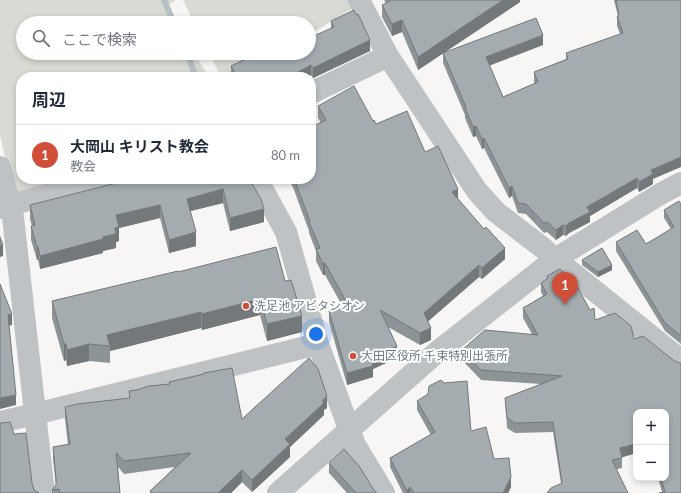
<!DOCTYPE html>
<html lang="ja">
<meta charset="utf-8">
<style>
:root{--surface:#fff;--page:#f6f6f7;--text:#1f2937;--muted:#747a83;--line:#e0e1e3;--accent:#d14e39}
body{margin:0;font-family:Lato,"Noto Sans JP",sans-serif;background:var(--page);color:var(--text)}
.controls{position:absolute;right:12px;bottom:12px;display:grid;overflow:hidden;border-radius:8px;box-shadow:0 2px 6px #0003}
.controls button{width:36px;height:36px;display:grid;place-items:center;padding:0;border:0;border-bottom:1px solid var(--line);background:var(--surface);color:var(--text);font:20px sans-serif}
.you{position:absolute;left:316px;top:334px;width:14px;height:14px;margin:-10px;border:3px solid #fff;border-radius:50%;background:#1a73e8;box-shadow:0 0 0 6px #1a73e833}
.badge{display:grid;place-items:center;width:26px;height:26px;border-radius:50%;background:var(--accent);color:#fff;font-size:13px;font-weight:700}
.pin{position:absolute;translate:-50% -33px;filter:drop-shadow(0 1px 2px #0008)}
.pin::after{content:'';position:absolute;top:21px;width:14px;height:12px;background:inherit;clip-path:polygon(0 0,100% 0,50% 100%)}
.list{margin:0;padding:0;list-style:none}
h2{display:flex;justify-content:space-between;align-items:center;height:52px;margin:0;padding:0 16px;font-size:17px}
h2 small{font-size:13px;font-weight:400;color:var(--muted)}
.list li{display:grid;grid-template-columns:26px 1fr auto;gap:12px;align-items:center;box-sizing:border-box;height:60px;padding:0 16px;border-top:1px solid var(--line)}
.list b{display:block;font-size:15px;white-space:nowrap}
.list p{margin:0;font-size:13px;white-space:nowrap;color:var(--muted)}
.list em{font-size:13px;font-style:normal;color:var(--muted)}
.icon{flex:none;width:22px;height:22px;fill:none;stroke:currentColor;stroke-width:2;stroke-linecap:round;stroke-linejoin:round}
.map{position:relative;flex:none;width:681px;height:493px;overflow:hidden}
.search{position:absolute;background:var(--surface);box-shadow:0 2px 6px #0003;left:16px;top:16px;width:300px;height:44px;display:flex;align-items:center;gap:10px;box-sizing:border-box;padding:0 14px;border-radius:22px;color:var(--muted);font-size:15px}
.panel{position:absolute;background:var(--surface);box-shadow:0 2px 6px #0003;left:16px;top:72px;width:300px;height:112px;border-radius:16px}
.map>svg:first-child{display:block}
.green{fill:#d7dbd3}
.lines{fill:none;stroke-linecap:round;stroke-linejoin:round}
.stream{stroke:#b5c1c4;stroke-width:6}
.minor{stroke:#bec2c5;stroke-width:22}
.tertiary{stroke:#bec2c5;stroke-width:22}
.wall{fill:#8d9497}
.shaded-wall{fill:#73787b}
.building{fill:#a4acb0;stroke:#73787b}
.poi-dot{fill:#d14e39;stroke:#fff;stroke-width:1.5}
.labels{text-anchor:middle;stroke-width:4;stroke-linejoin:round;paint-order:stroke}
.poi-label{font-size:12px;fill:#697982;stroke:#fff;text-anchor:start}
</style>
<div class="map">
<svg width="681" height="493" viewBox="0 0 681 493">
<rect width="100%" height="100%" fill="#f7f6f4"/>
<path class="green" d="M0,0h176l-11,7 10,16h-152v30h171l15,24h-188v102h62l-69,17 -14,-61z
M183,0h166l4,8 -44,27v-12h-115z
M209,53h70l-39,24h-19z"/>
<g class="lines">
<path class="stream" d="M164,0l10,23
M187,53l9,24"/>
<path class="minor" d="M359,0l29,56 89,135 19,21 47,36 12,11 126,101
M311,93l77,-37
M0,167l13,50 31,276
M257,179l29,53 32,112 37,101 29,48
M0,208l104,-29
M0,422l35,-8 283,-70"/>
<path class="tertiary" d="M278,493l158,-140 119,-94 107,-66 19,-10"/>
</g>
<path class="wall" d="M384,0h136v2l-102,68 -16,-38 -10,4 -10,-19v-12l4,-2z
M614,0h67l-28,179v5l-14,8 -2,-4 -47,28v6l-21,11 -3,3 -3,-1 -7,5 -9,-8 -3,1 -18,-19 -8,-1 -6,-17 -3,2 -25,-50 -2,1 -6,-13 -3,1 -8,-19v-3l-22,-52v-10l100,-8 -54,20 14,32 31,-13v-12l32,-13v-6l54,-19 -3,-8v-10h1z
M331,21l39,30 -57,27 -2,-3 -3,2h-77v-11l26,-11 52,-2 22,-25z
M318,106l55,15 3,3 49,28 33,47 47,60 -23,20 -3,-2 -51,44 3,19 -11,5 -32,-18 9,31 -24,11v8l-26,8 -18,-63v-11l14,-4 -18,-32h-2l-7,-14v-10l-7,-18v-2l-15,-41 -5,-11h22l10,-56 -3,-5z
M185,179h64l15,43 -34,9 -7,-28 -33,8 6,35 -27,7 -9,-35 -41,10v13l-3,1v6l-13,3v2l-63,16 -2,-9h-1l-6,-20v-14h1l-2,-7v-14l156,-25z
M681,204v140l-16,-13 -49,-80v-9l30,2 25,-15 -7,-11v-8z
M582,260l30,10 -14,7 -16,-12z
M178,272l107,9 17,51 -35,9 -7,-26 -58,15 -1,-2 -91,23v12l-21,-2 -22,5 -1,-6 -2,1 -12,-43v-17z
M547,276l48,44 39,19 45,24 2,130 -19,-1 -4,-14h8v-66h-30v41l-14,4v11l-61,15 -8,-51 -38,1 -8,-5 -2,-30 36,-14 -60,-4 -19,-20v-10l70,-16 -9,-16v-10l20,-12 -2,-4v-9l6,-4z
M169,382l73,37 85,-11 -3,2v5l-34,32v10l-38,35 -10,-10 -11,11h-81v-2l25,-24 -51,7 -6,-7 2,26h-68v-3l4,-5 -3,-26v-12l15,-2 -3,-26v-12l64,-9v-7l40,-7z
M417,401l54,30 23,28 17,28 -3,6h-105l-13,-26v-9l41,-23 -14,-25z
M329,463l45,27 3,3h-30l-18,-20z"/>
<path class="shaded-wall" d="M503,0h17v2l-102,68v-13z
M402,20v12l-10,4v-12z
M543,35v10l-57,22v-10z
M370,40v11l-57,27v-10z
M311,65v10l-3,2h-19z
M476,126v10l-3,1v-10z
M484,138v10l-2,1v-10z
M681,157v10l-28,12v5l-14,8v-10l12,-12z
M637,178v10l-47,28v6l-21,11 -3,3v-10l21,-19z
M512,186v10l-3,2v-10z
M223,189v14l-36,9v-13z
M458,189v12l-6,-9z
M160,205v13l-41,10v13l-3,1v6l-13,3v2l-63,16v-13l63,-19 13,-22z
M264,209v13l-34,9v-13z
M563,225v10l-7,5v-10z
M196,232v14l-27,7v-13z
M3,245v11l-3,1v-11z
M37,247h1v13h-1z
M505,248v11l-23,20v-11z
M325,263v12h-2v-11z
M479,265v12l-55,48v-12z
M612,265v5l-14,7v-5z
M260,299v16l-58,15v-16z
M201,312v16l-91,23v-5l-3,-11z
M12,314v11l-4,1v-11z
M302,316v16l-35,9v-17z
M431,328v12l-11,5v-12z
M64,344h2v16l-2,1z
M89,344v17l-22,5v-16z
M397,346v12l-24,11v8l-26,8v-12l24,-14z
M16,395v10l-16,4v-11z
M327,396v12l-3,2v5l-34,32v10l-38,35v-12l33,-41z
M636,444v9l-16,5v-10z
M242,470v12l-11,11h-13z
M511,477v10l-3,6h-5z
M410,487v6h-3v-2z"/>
<path class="building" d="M390,0h113l-85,57 -16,-37 -10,4 -10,-19 8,-4z
M616,0h65v157l-30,13 2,4 -14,8 -2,-4 -50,29 3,5 -21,11 -3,3 -3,-1 -7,5 -9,-8 -3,1 -18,-19 -8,-1 -6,-17 -3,2 -25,-50 -2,1 -6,-13 -3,1 -8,-19 1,-1 -23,-54 93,-35 7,17 -57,22 17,40 35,-15 -4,-10 34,-13 -2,-6 57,-20 -6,-17h2z
M354,10l2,5 2,-1 1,2 11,24 -57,28 -2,-3 -22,12h-52l-6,-11 25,-12 1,1 4,-2h48v-15l25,-11 -3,-6z
M354,86l19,35 1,-1 2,4 31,-13 18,41 13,-6 20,43 -6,3 32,37 2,-2 19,21 -23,20 -3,-3 -55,48 7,15 -11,5 -40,-23 17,36 -26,13 2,7 -26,7 -18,-62 19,-6 -23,-42 -2,1 -7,-15 4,-1 -11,-26 1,-1 -16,-42h17v-52l15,-7 -8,-14z
M132,179h51l7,3 -1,-3h60l12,20 3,10 -34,9 -7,-29 -36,10 9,33 -27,8 -9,-35 -44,10 3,12 -4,1 1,6 -13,3v2l-63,17 -2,-9h-1l-6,-21 4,-1 -5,-20z
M679,201l2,3v132l-16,-13 -49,-81 21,-12 9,14 28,-17 -10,-17z
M0,237l3,8 -3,1z
M276,247l9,34 6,-1 11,36 -35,8 -7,-25 -58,15 -1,-2 -94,23 3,11 -21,-2 -22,6 -1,-6h-2l-12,-43 126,-30v1z
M602,248l10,17 -14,7 -16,-12z
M560,269l14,12 16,29 4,-2 1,12 20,-7 16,13 3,13 9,-3 30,24 6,3h2v130h-22l6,-1 -4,-14h5v-66h-30v32l-16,4 2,10 -10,2 16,33h-81l4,-5 11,-5 -9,-61 -38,1 -8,-5 -2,-20 57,-22 -81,-6 -19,-20 23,-20 53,5 -15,-27 24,-14 -6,-11 7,-5 -1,-2z
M0,284l12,30 -4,1 8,80 -16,3z
M309,358l9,11 9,27 -5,4 2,3 -39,36 5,5 -38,36 -10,-10 -24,23h-66l-2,-2 41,-38 -67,8 -8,-8 4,40h-60l-1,-4 -7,1 4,-5v-6l-3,-32 17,-3 -5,-37 12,-3 53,-6 -1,-7 8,-1 12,-4 21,-2 -1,-2 35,-8v-1l28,-5 10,51z
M441,380l3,3 23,-2 4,50 15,-4 8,32 15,-1 2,19 -8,16h-89l-4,-6 -3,4 -17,-33 45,-26 -18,-31 11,-7 1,-8z
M10,422l4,12 12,-1 6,50 2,7 5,3h-39v-70h3z
M344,449l15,17 15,24 3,3h-21l-27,-30z"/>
<g class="poi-dot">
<circle cx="246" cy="306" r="4"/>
<circle cx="353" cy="356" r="4"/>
</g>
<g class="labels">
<g class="poi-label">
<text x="254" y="310">洗足池 アビタシオン</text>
<text x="361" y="360">大田区役所 千束特別出張所</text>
</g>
</g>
</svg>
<div class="controls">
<button>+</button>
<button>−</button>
</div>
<div class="you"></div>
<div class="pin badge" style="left:565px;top:305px">1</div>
<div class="search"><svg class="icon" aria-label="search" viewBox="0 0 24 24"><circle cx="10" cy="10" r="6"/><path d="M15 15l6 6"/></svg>ここで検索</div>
<section class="panel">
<h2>周辺<small></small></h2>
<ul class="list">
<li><span class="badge">1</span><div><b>大岡山 キリスト教会</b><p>教会</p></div><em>80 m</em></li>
</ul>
</section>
</div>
